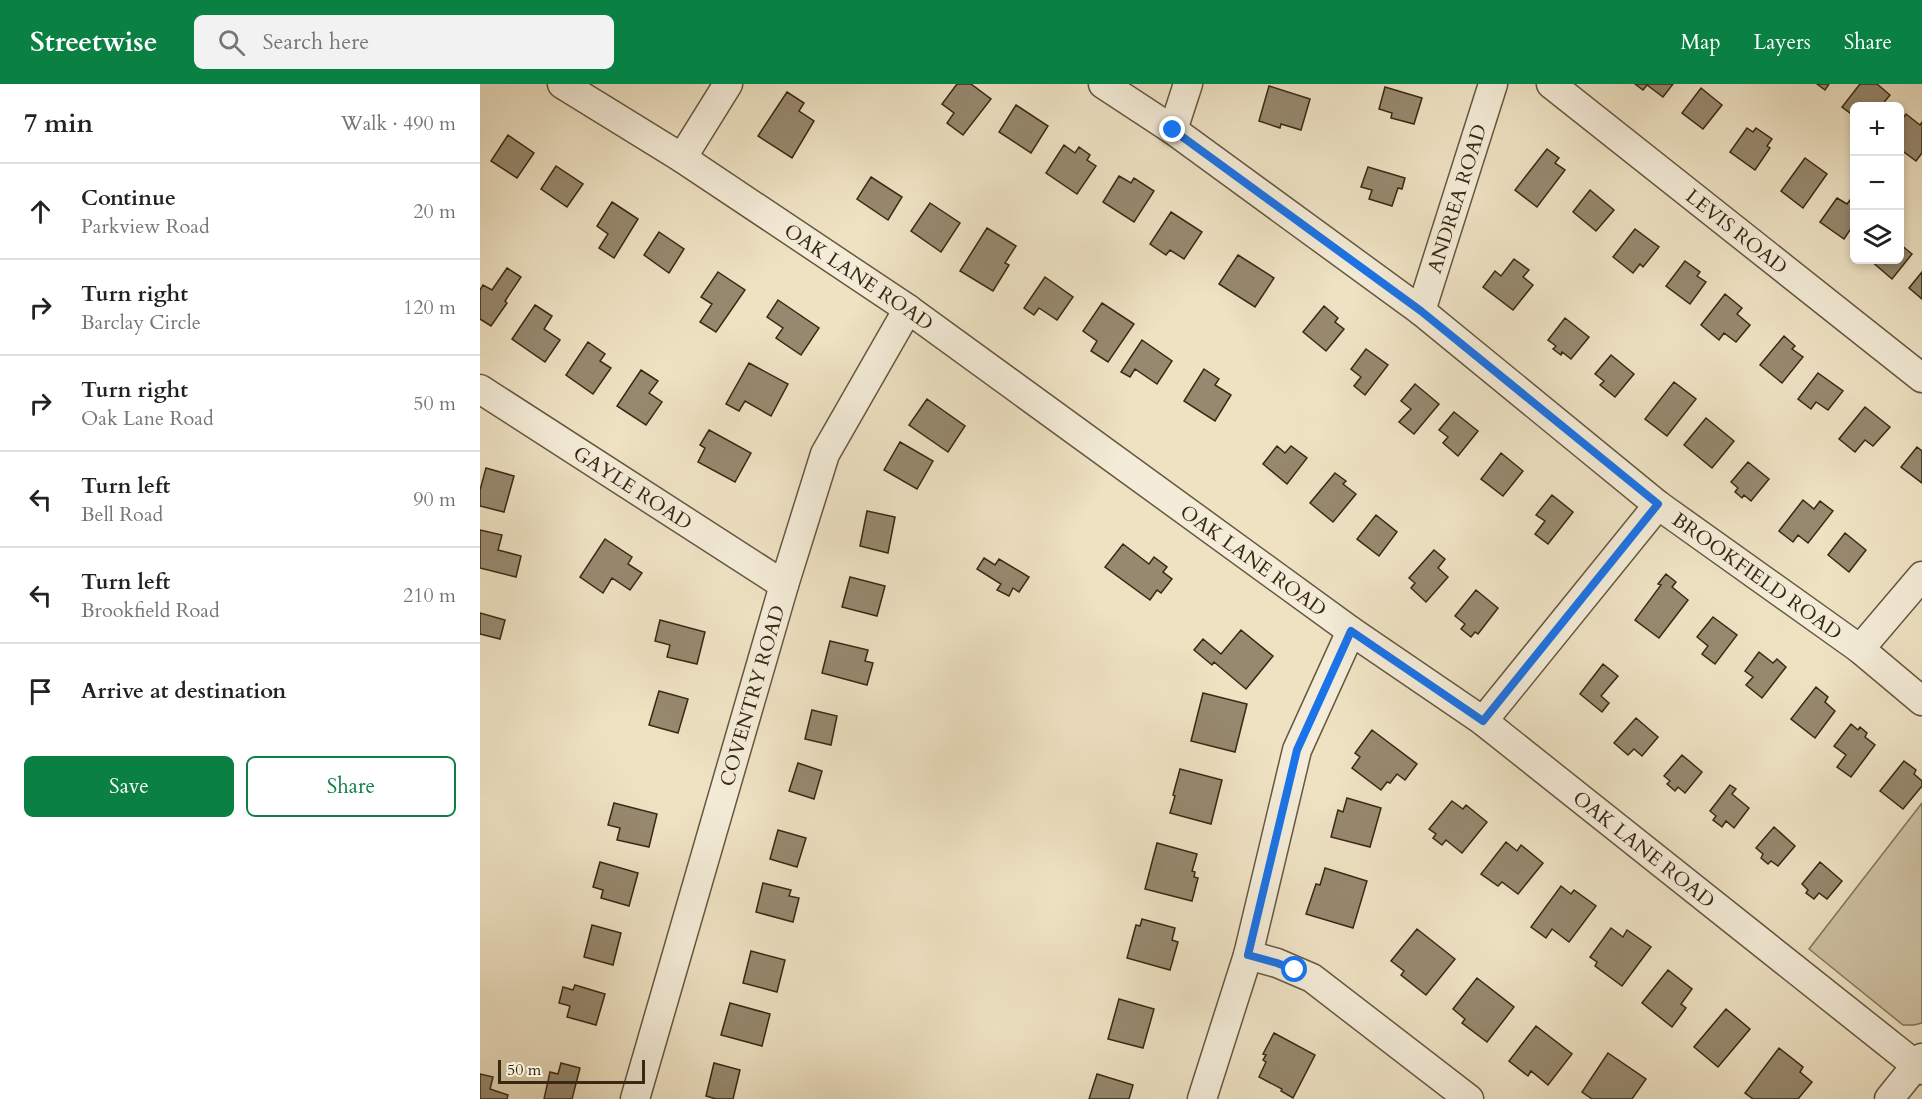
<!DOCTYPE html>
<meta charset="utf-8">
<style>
:root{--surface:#fff;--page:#f2f2f2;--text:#222;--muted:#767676;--line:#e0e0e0;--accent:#0b8043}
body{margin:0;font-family:Cardo,serif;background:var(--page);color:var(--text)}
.controls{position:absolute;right:18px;top:18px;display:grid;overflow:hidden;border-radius:9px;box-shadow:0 3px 9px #0003}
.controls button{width:54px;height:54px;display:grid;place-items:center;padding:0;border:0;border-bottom:2px solid var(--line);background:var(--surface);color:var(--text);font:30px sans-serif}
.scale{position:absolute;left:18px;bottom:15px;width:147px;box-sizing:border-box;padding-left:6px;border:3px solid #382913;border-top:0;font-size:16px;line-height:21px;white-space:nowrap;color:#382913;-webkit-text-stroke:4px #f4ecd8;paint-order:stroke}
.stop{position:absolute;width:18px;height:18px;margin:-14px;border:4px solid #1a73e8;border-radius:50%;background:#fff}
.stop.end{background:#1a73e8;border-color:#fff;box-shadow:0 2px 6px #0008}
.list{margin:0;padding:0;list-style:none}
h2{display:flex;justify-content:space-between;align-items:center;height:78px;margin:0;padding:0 24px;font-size:26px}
h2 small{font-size:20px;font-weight:400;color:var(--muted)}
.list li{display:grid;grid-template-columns:39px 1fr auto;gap:18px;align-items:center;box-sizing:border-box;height:96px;padding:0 24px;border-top:2px solid var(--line)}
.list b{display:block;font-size:22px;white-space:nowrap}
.list p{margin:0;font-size:20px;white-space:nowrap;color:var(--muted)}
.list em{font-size:20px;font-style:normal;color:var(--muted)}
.actions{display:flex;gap:12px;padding:18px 24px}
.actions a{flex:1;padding:14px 0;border:2px solid var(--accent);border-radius:9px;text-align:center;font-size:21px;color:var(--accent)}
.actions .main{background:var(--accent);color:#fff}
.icon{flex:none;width:33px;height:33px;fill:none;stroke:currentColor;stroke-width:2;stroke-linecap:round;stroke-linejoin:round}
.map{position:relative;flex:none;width:1442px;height:1015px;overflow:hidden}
header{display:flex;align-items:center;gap:36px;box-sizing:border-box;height:84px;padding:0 30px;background:var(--accent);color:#fff}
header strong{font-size:28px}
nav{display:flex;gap:33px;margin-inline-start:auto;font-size:21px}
.search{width:420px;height:54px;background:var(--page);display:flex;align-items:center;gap:15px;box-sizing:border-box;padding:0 21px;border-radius:9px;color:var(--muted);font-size:22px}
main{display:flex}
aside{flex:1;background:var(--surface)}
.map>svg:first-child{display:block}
.green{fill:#cfc3a5;stroke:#84765c;stroke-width:1.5}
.building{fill:#97896f;stroke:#382913;stroke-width:1.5}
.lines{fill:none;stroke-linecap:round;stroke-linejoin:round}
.minor-casing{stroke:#66573f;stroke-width:31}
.minor{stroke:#f4ecd8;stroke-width:28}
.route{stroke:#1a73e8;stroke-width:8}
.labels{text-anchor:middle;stroke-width:6;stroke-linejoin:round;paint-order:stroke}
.street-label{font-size:20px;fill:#382913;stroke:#f4ecd8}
</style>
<header>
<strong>Streetwise</strong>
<div class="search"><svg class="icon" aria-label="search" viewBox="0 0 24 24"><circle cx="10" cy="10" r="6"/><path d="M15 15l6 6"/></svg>Search here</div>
<nav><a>Map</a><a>Layers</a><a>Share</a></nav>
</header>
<main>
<aside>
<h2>7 min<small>Walk · 490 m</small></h2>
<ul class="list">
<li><svg class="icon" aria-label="ahead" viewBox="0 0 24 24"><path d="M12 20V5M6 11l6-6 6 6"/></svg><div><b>Continue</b><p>Parkview Road</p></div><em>20 m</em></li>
<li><svg class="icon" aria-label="right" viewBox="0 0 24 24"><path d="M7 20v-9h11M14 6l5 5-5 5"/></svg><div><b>Turn right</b><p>Barclay Circle</p></div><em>120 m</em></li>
<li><svg class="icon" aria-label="right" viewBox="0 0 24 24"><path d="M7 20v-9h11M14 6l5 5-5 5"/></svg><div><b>Turn right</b><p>Oak Lane Road</p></div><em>50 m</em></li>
<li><svg class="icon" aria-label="left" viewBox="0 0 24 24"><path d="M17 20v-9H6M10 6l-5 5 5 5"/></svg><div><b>Turn left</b><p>Bell Road</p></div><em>90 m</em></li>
<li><svg class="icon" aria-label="left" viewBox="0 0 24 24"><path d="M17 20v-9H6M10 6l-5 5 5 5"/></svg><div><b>Turn left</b><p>Brookfield Road</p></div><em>210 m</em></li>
<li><svg class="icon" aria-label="arrive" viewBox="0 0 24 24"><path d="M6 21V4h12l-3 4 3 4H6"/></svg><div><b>Arrive at destination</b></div></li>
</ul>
<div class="actions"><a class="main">Save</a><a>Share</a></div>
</aside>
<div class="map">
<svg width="1442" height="1015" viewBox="0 0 1442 1015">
<rect width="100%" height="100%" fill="#eee2c3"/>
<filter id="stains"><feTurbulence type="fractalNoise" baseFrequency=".00333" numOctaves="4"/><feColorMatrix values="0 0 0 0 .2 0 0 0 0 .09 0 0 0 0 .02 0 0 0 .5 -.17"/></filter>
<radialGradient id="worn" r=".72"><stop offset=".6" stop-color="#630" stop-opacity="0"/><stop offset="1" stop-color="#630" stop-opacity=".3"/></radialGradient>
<path class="green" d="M1442,719v220l-8,2h-11l-94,-76z"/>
<path class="building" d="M477,0h14l20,15 -28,36 -16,-12 7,-10 -12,-9z
M1155,0h38l-10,13 -16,-12 -4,5z
M1337,0h12l-4,6z
M1380,0h17l13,11 -9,11h-27v10l-12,-9z
M789,2l41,13 -9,31 -20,-6 -1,4 -21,-7z
M905,3l37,11 -8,26 -23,-6 1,-5 -13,-4z
M1221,4l21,17 -19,24 -21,-16z
M307,8l17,11 -5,8 15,10 -22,37 -34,-22z
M536,21l32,21 -17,27 -32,-21z
M1426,30l14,11 2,-3v31l-6,8 -16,-12v-27z
M1267,44l6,4 3,-4 16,11 -5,7 3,2 -15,22 -25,-18z
M28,51l26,18 -17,25 -26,-17z
M584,61l11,8 4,-6 11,8 -3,5 9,6 -19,28 -31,-21z
M1067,65l12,9 -4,5 10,7 -28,37 -22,-17z
M1325,74l22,16 -24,34 -22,-17z
M76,82l27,18 -16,23 -26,-18z
M888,83l37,11 -3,11 -4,-1 -6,18 -23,-7 3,-9 -11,-3z
M639,92l12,7 3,-5 20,13 -20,31 -31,-20z
M391,93l31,20 -14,23 -31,-21z
M1110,106l24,20 -18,21 -23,-19z
M1357,114l10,6 3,-4 4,3v21l-10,15 -24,-17z
M132,118l26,17 -24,39 -15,-10 9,-14 -11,-8z
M450,119l30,20 -19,29 -30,-21z
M691,128l31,20 -18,27 -14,-9 -4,5 -16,-11z
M507,144l29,18 -11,17 4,2 -16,26 -33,-20z
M1155,145l24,18 -16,20 -3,-3 -7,9 -20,-16z
M179,148l25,17 -15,24 -25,-18z
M1420,160l12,10 -20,25 -22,-19h30z
M758,171l36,23 -19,29 -36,-23z
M1034,175l15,11 -6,7 10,8 -20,25 -30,-23 12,-16 6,5z
M1205,177l15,11 -3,4 9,6 -16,22 -24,-18z
M27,184l14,9 -16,24 2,2 -16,23 -11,-7v-29l3,-5 9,5z
M238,188l27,18 -29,42 -16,-10 12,-18 -11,-7z
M1442,188v27l-13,-11z
M565,193l28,20 -16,23 -18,-12 -5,7 -10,-7z
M1245,210l17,14 -5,6 13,11 -14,17 -12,-9 -5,7 -18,-15z
M298,216l41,28 -18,27 -25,-17 7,-10 -16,-11z
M622,219l32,21 -26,38 -17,-11 6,-10 -14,-10z
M55,221l17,11 -8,13 16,11 -15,22 -33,-23z
M844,222l14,12 -3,4 9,7 -18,22 -23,-19z
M1085,234l24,19 -18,22 -9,-7 -1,3 -8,-6 3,-3 -8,-6z
M1304,252l11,10 -3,3 11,8 -21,26 -22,-18z
M662,256l30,21 -15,23 -22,-15 -5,8 -9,-5z
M108,258l17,12 -5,7 11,7 -18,26 -27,-19z
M886,265l22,16 -23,30 -11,-9 7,-9 -10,-8z
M1131,271l23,19 -19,23 -15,-12 4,-4 -9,-7z
M269,279l39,21 -17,32 -26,-15 -6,10 -13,-7z
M724,285l15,10 -4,6 16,10 -16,26 -31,-20z
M161,286l17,11 -9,12 13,9 -16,23 -29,-19z
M1338,289l25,18 -15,19 -12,-8 -5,7 -13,-10z
M1194,298l22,17 -29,37 -22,-17z
M935,300l24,20 -25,30 -15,-12 12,-13 -10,-8z
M447,315l38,27 -17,26 -39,-27z
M1385,323l25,20 -17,19 -8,-6 -10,12 -16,-13z
M974,328l24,19 -20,25 -15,-13 5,-6 -9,-7z
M1226,334l28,23 -22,27 -28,-23z
M229,346l42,23 -16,29 -37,-20 7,-14 -5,-3z
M420,358l33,19 -16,28 -33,-19z
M797,362l8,7 6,-7 16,12 -20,26 -24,-20z
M1437,363l5,4v32l-21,-16z
M1021,369l22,18 -20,25 -22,-17z
M1268,378l21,17 -18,22 -7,-6 -2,3 -7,-6 3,-4 -7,-6z
M6,384l28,8 -10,36 -24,-6v-16z
M855,389l11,8 -3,3 13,10 -23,28 -23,-19z
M1072,411l21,17 -25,32 -13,-10 10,-13 -9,-6z
M1323,416l11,9 6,-8 13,10 -25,32 -10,-8 -5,7 -14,-11z
M387,427l28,6 -7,36 -28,-7z
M896,431l21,17 -18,24 -22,-17z
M0,446l22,5 -4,15 23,6 -5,21 -36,-9z
M1365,449l21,17 -17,22 -21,-17z
M125,455l27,18 -4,7 14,9 -12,17 -18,-12 -9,15 -23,-16z
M643,460l26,20 5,-7 13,10 -4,5 9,7 -11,14 -4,-3 -7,10 -45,-33z
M954,466l11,9 -7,9 10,9 -22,25 -15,-14 4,-5 -6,-5z
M504,474l11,7 4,-6 30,18 -10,15 -6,-4 -4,8 -12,-6 4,-6 -24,-15z
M1186,490l10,8 -4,5 16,13 -29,38 -24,-18 26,-35 -3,-1z
M370,493l35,9 -8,30 -35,-9z
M996,506l22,18 -20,26 -3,-2 -4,5 -10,-8 4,-5 -10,-8z
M0,529l25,7 -5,19 -20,-5z
M1233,533l24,18 -22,29 -13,-10 6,-8 -11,-9z
M180,536l45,12 -8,32 -30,-7 3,-12 -15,-4z
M761,546l32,26 -27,33 -32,-27 -2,3 -18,-15 9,-11 18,15z
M350,557l38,9 -3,11 8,2 -6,22 -45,-12z
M1279,568l14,11 4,-4 9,8 -24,31 -16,-13 7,-8 -8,-6z
M1123,580l15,12 -17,20 8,7 -7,9 -22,-18z
M1336,603l12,10 -3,5 10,9 -20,27 -24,-19z
M179,607l29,8 -10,34 -29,-8z
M723,609l44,11 -12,48 -44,-11z
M332,626l25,6 -6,29 -26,-6z
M1156,634l22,19 -16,19 -8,-7 -6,6 -14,-12z
M1371,640l7,6 2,-3 7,6 -2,4 10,8 -24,32 -14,-10 9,-12 -12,-9z
M892,646l45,34 -12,16 -8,-6 -7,9 -3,-1 -6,8 -29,-22 8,-11 -5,-4z
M1202,671l20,17 -17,21 -7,-6 -3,4 -8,-7 3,-3 -6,-5z
M1424,677l12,9 -2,4 8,7v5l-19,23 -23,-18z
M318,679l24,8 -8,28 -25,-8z
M700,685l42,11 -11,44 -41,-11 5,-17 -2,-1z
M1250,701l6,4 -4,5 17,14 -15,20 -8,-7 -4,6 -9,-7 3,-4 -6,-5z
M867,714l34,10 -11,39 -39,-10 7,-27 5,2z
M972,717l11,8 3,-4 21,17 -25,31 -16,-13 -4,5 -9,-7 3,-4 -7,-5z
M134,719l43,11 -8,33 -32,-7 3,-12 -12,-3z
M1294,743l21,19 -17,20 -7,-5 -3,3 -7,-6 2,-4 -7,-6z
M298,746l28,8 -9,29 -27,-8z
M1026,758l11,9 4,-6 22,18 -25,31 -16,-12 -4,4 -17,-12z
M677,759l40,11 -5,17 3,1 -1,5 4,1 -6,23 -47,-12z
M120,778l38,11 -9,33 -28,-8 2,-8 -10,-3z
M1340,778l22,19 -15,18 -8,-6 -5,6 -8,-6 2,-3 -6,-6z
M845,784l42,13 -14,47 -47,-14 10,-30 4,1z
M283,799l28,7 -2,6 10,2 -6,24 -37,-10z
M1081,802l10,8 3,-4 22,16 -27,36 -17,-13 -6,9 -15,-11z
M662,835l33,9 -3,12 6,2 -8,28 -43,-12 9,-33 4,1z
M112,841l29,8 -8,32 -29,-8z
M1131,844l12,9 4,-7 24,17 -29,39 -27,-20 2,-4 -7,-5z
M937,845l38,30 -29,36 -25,-20 3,-4 -13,-10z
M271,867l34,9 -8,32 -34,-9z
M1188,886l24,19 -11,15 5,4 -14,19 -30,-24z
M997,894l37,29 -27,35 -25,-19 3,-4 -12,-10z
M95,901l30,9 -9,31 -29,-8 3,-11 -11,-3 4,-16 10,3z
M639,915l35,10 -11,39 -35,-9z
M250,919l40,11 -8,32 -41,-11z
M1246,925l24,20 -32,38 -24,-20z
M1056,942l36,28 -24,31 -17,-14 -3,5 -19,-15z
M794,949l41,22 -22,43 -12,-7 1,-2 -23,-12 7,-15 -3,-2 3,-5 -3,-1z
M1299,964l24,19 -3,5 12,10 -14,17h-45l-8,-6z
M1128,969l38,26 -14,20h-40l-10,-7z
M81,979l19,5 -8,31h-28l6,-27 8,2z
M234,979l26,7 -7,29h-17l-10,-3z
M0,990l13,3 -3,12 18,6 -1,4h-27z
M617,990l36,11 -4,14h-40z"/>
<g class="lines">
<g class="minor-casing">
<g id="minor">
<path id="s1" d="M82,0l120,74 226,151 443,322 132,90 439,349"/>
<path id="s2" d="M623,0l70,46 248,181 237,194 202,144 62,52"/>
<path id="s3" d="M1071,0l371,294"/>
<path d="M693,46l15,-46"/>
<path d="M202,74l46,-74"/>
<path id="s4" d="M941,227l72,-227"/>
<path id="s5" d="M0,305l304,196"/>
<path d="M1380,565l62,-73"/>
<path d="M1003,637l175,-216"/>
<path d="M768,871l29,8 35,15 157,121"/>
<path id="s6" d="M155,1015l149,-514 41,-131 83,-145"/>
<path d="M722,1015l46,-144 49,-205 54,-119"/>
<path d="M1409,1015l33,-41"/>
</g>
</g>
<use href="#minor" class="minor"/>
</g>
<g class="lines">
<path class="route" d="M693,46l248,181 237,193 -175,217 -132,-90 -54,119 -49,205 29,8 18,7"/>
</g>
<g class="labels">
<g class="street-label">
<text dy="7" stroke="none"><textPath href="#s4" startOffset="118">ANDREA ROAD</textPath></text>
<text dy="7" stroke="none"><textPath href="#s3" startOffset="237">LEVIS ROAD</textPath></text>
<text dy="7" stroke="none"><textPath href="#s1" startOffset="354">OAK LANE ROAD</textPath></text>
<text dy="7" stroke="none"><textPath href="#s5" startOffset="182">GAYLE ROAD</textPath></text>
<text dy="7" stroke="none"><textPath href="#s1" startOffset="840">OAK LANE ROAD</textPath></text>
<text dy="7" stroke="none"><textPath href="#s2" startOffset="819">BROOKFIELD ROAD</textPath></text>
<text dy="7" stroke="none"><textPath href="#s6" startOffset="420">COVENTRY ROAD</textPath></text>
<text dy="7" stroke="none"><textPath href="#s1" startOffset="1326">OAK LANE ROAD</textPath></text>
</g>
</g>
<rect width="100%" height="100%" filter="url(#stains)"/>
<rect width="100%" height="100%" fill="url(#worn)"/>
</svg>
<div class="controls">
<button>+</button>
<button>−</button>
<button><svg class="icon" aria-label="layers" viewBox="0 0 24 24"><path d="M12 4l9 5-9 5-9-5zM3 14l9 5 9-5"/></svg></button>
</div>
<div class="scale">50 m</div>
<div class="stop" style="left:815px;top:886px"></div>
<div class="stop end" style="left:693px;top:46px"></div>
</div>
</main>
